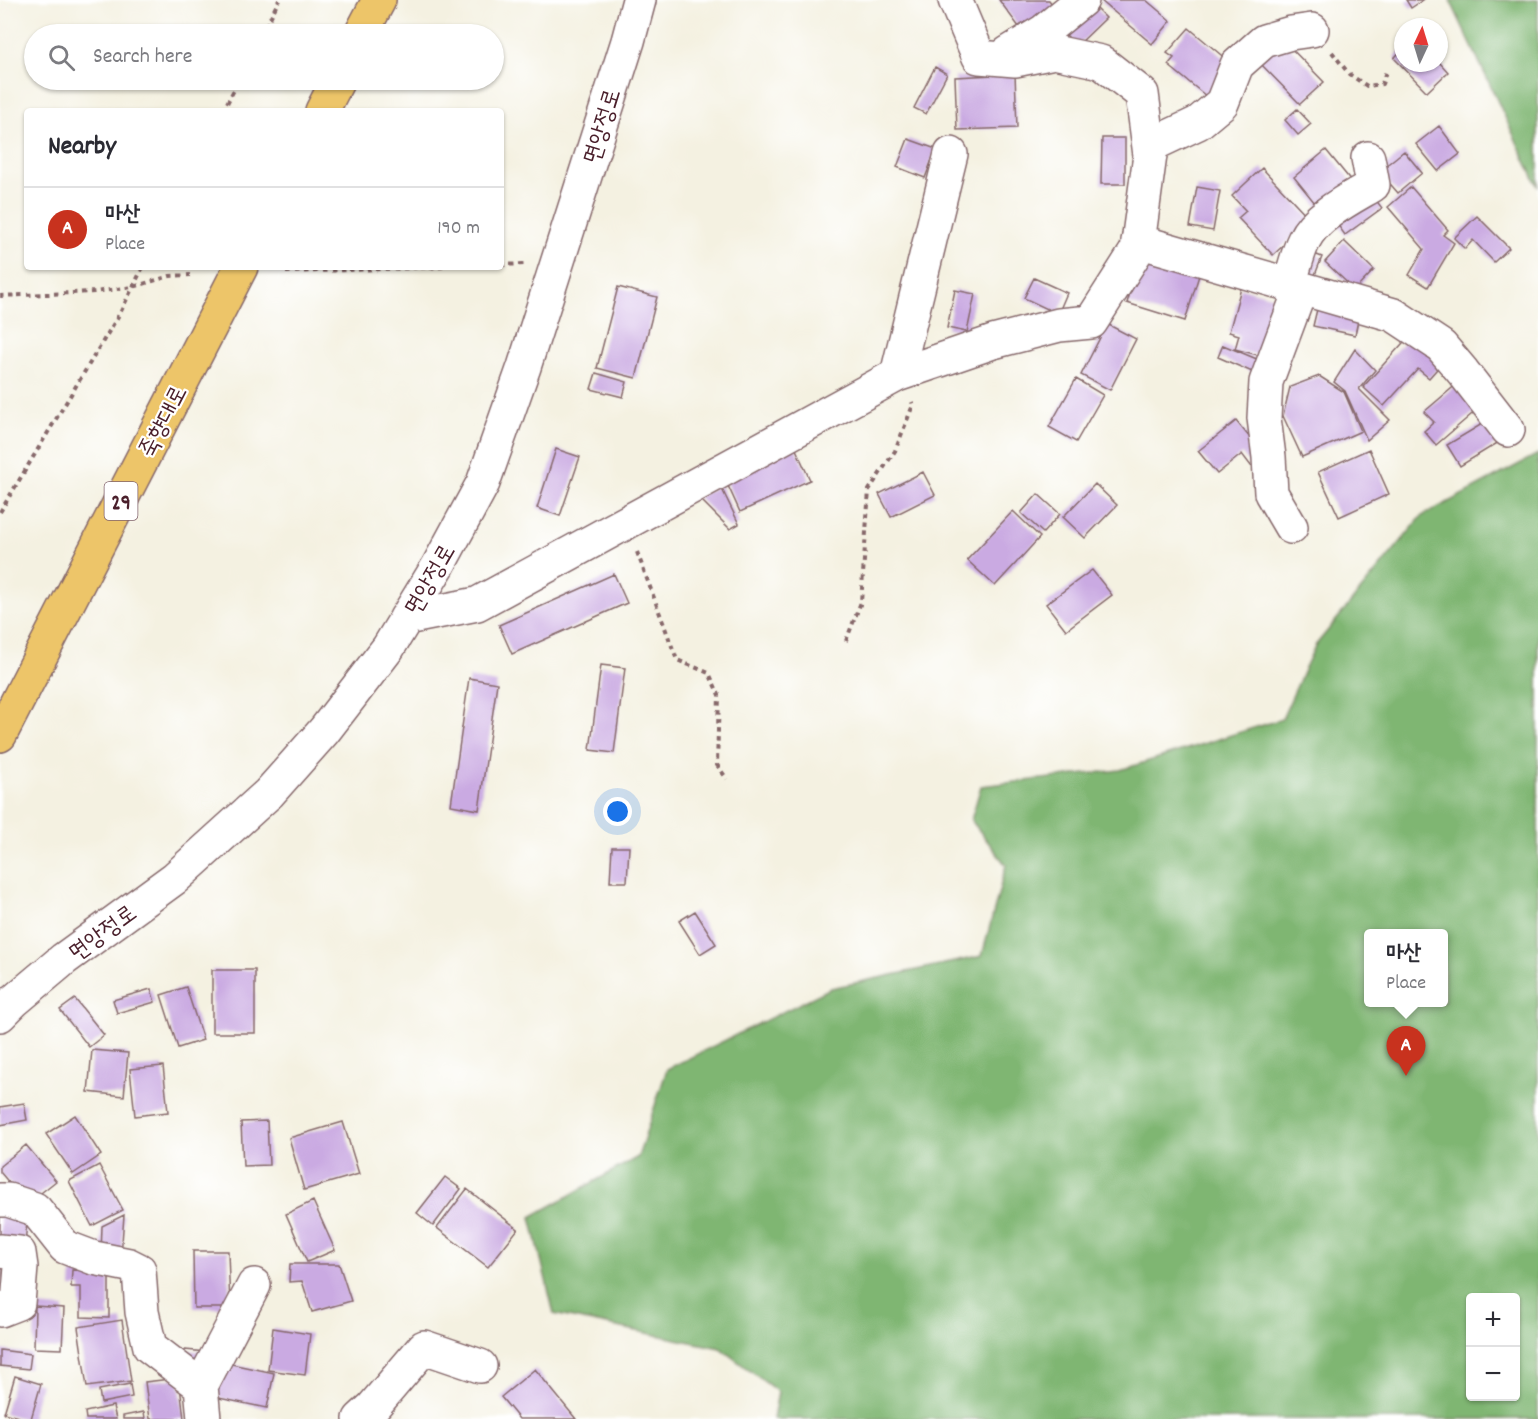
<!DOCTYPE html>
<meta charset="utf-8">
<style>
:root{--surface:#fff;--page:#f2f2f3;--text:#2b2b33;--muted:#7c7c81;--line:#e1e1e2;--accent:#c8321e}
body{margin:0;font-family:Dekko,"Poor Story",sans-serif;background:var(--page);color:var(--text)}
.controls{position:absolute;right:18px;bottom:18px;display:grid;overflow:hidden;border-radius:6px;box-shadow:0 2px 4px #0004}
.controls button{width:54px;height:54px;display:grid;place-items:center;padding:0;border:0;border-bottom:2px solid var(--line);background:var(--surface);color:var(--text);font:30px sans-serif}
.compass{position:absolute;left:1394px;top:18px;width:54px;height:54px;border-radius:50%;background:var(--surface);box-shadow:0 2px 4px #0004;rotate:4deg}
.you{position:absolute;left:618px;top:812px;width:21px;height:21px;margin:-15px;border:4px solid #fff;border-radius:50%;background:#1a73e8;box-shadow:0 0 0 9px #1a73e833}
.badge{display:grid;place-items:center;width:39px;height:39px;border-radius:50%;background:var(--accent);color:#fff;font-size:20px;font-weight:700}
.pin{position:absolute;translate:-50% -50px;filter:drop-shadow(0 2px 3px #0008)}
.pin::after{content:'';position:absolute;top:32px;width:21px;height:18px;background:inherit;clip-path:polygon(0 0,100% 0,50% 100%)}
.popup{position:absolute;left:1364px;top:929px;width:84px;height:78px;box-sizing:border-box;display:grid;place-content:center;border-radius:6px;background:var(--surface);filter:drop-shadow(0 2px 4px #0005);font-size:20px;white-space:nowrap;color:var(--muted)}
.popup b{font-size:22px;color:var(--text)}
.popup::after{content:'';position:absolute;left:50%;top:100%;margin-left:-12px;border:12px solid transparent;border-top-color:var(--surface)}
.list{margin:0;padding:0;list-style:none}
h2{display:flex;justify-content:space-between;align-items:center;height:78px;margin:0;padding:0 24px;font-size:26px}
h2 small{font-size:20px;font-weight:400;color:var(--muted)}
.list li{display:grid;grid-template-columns:39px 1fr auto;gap:18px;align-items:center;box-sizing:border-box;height:84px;padding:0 24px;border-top:2px solid var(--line)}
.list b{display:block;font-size:22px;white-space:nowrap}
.list p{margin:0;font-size:20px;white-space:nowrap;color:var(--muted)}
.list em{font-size:20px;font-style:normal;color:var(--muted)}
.icon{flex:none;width:33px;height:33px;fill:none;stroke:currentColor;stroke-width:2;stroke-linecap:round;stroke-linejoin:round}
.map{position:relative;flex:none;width:1538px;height:1419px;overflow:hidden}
.search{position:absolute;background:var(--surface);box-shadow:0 2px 4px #0004;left:24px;top:24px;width:480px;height:66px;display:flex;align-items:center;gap:15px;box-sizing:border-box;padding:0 21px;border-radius:33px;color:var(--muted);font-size:22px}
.panel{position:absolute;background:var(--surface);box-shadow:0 2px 4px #0004;left:24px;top:108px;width:480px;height:162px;border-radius:6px}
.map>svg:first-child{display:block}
.forest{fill:#7fb672;stroke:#646a4e;stroke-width:1.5;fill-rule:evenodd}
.building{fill:#caaae2}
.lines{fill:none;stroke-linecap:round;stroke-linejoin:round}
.minor-casing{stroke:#86686b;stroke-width:36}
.major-casing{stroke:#86686b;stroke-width:36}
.path{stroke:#86686b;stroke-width:4;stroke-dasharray:4.5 4.5;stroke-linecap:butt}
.minor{stroke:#fff;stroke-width:33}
.major{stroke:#edc569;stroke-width:33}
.labels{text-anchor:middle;stroke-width:4.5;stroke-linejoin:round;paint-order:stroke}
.shield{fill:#fff;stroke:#80626b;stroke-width:1.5}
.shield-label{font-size:22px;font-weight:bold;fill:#4a1f2b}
.street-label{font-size:24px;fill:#4a1f2b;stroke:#fff}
</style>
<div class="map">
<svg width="1538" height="1419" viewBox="0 0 1538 1419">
<rect width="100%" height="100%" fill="#fff"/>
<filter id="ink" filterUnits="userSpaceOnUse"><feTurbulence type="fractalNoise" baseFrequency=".0167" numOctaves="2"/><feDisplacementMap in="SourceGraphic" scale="12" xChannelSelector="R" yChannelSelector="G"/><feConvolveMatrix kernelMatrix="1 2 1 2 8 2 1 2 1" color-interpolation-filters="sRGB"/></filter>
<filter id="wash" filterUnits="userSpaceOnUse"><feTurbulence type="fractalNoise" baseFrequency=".008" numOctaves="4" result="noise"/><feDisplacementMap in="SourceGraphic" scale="24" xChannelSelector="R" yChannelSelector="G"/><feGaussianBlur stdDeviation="1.35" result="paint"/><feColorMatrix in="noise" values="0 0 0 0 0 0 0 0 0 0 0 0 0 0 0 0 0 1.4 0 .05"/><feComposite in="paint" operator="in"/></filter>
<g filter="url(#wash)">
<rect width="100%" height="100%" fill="#f4f1e1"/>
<path class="forest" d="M1450,0h88v187z
M1538,454v965h-765l5,-27 -58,-44 -166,-34 -23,-97 107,-60 29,-88 164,-81 151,-32 24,-91 -35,-45 10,-34 139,-16 162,-51 33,-73 107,-130zM1368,934h76v68h-76zM1470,1298h46v98h-46z"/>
<g id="blocks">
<path class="building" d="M999,0h50l8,11 -32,24z
M1100,0h46l25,21 -19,23z
M1406,0h17l-12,8z
M1089,1l17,17 -29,28 -17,-17z
M1189,28l44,37 -27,31 -38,-31 6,-7 -7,-5z
M1281,38l43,44 -24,22 -42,-43z
M1403,49v14h37l8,9 -21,20 -33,-34z
M935,67l12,7 -21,40 -12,-6z
M1015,74l2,54 -60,2 -2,-53z
M1297,109l14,15 -13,11 -13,-15z
M1439,126l21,28 -22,17 -22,-27z
M1102,138h23v46h-24z
M908,139l28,10 -11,29 -28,-11z
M1326,150l26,32 -33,26 -25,-31z
M1404,151l18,22 -24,20 -19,-22z
M1262,168l49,52 -38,35 -35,-37 8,-7 -14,-15z
M1197,187l23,4 -7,40 -23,-4z
M1411,187l37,43 -5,5 11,8 -26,44 -19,-12 15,-26 -36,-42z
M1369,191l13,17 -37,27 -13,-18z
M1477,216l32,32 -15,14 -21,-22 -8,9 -11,-11z
M1344,241l30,29 -19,20 -30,-28z
M1309,252l13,5 -11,28 -14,-6z
M1142,254l58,18 -15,49 -58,-18z
M1034,278l33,15 -9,21 -34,-16z
M618,287l39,10 -21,81 -39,-10z
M1241,288l44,12 -16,58 -34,-9 4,-14 -10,-3z
M955,290l20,4 -8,38 -20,-4z
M1319,301l41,9 -5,25 -42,-9z
M1107,324l29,15 -26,51 -29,-15z
M1412,333l32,28 -15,17 -11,-9 -34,37 -21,-19z
M1223,345l41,17 -5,13 -41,-18z
M1355,349l20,21 -16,19 31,31 -23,20 -22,-49 -11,-9z
M596,373l31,9 -4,15 -32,-8z
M1319,376l25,16 17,39 -59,26 -19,-41 7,-29z
M1076,379l27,16 -27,47 -27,-15z
M1458,383l21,25 -43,37 -12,-14 10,-9 -10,-10z
M1492,418l12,21 -44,27 -13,-21z
M1236,421l29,35 -14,10 -9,-12 -25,20 -19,-23z
M795,447l15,33 -70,32 -15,-33z
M556,449l24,8 -20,59 -23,-8z
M1369,449l20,45 -50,23 -21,-45z
M923,472l12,23 -44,22 -12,-23z
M1095,484l22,21 -32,33 -22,-21z
M720,485l19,39 -9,5 -32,-32z
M1038,494l22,20 -17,19 -22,-20z
M1013,511l27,26 -45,49 -28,-26z
M1092,570l20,25 -46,35 -20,-26z
M614,574l13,29 -115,51 -13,-29z
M601,665l24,3 -11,85 -24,-3z
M469,678l28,5 -18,127 -28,-5z
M612,847h17l-2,35h-17z
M695,911l21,33 -16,10 -21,-33z
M212,970h43v63h-43z
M186,987l17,53 -25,8 -17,-53z
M151,989l4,13 -38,11 -4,-13z
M75,999l29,36 -15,12 -29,-37z
M92,1050l36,3 -4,43 -36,-4z
M163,1066l5,46 -33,4 -5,-47z
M24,1103l3,17 -27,5v-18z
M75,1115l26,40 -28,19 -27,-40z
M267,1121l2,44 -26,1 -2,-44z
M343,1122l16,52 -55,16 -15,-52z
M26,1145l30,36 -29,23 -27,-32v-6z
M99,1165l24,45 -31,16 -23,-45z
M445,1177l16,12 -28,37 -16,-13z
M467,1189l51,40 -30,38 -51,-39z
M313,1201l22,49 -28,12 -21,-48z
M0,1207l28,2 -3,36 -25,-2z
M124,1215l-3,42 -20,-2 1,-29z
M193,1251h35l2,57h-36z
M0,1256h4l-2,34h-2z
M290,1264h49l12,37 -39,11 -10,-31 -13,1z
M72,1270l37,1v47l-28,-1v-30h-10z
M35,1306l29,2 -2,41 -28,-1z
M122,1320l9,61 -44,6 -9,-60z
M273,1328l37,6 -5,41 -37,-5z
M0,1350l31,4 -2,15 -29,-3z
M185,1350l21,2 -1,19 -21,-2z
M222,1362l52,11 -7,35 -53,-11z
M535,1369l41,50h-57l-18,-22z
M15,1376l26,8 -10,35h-6l-21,-6z
M179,1378l5,41h-34l-5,-37z
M130,1384l2,13 -31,6 -2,-13z
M113,1406l3,13h-30l-1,-7z
M144,1412l1,7h-22v-3z"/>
</g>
</g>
<g filter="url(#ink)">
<use href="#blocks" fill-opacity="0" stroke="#86686b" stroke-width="1.5"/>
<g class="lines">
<g class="minor-casing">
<path id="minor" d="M1008,53l36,-22 38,-31
M1149,146l49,-23 24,-20 15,-38 27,-24 27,-8 21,-3
M1138,241l256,74 47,31 22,26 45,58
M1289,285c5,-15 8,-31 15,-45 11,-24 47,-42 69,-55l-5,-27
M897,375l96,-33 66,-17 32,-3 46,-72 13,-95 -8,-61 -41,-32 -47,-10 -39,8 -36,-3 -24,-57
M1291,527l-20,-34 -2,-36 -5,-39 2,-36 35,-94
M406,618l71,-14 420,-229 54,-221
M0,1015l14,-14 50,-42 111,-81 94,-85 55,-62 64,-83 50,-82 45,-83 41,-116 104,-326 11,-41
M0,1200h8l27,9 30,38 29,11 35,7 10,5 3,42 8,35 51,39
M0,1251l19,2 2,14 -3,36 -18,7
M204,1419l-3,-33 53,-101
M360,1419l13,-12 51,-60 56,19"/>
</g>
<g class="major-casing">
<path id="major" d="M361,34l18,-34
M322,111l16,-31
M0,735l241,-468"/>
</g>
<path class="path" d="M262,34l17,-34
M1332,52l17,22 18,12 15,-2 4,-13
M223,111l16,-31
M501,265l23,-1
M286,272l157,-5
M0,296l94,-4 39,-5 37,-11 20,-1
M0,512l120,-199 23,-46
M637,552l40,108 32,13 10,22 -2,70 10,14
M846,641l15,-39 8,-112 26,-39 18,-46 -1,-3"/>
<use href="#minor" class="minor"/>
<use href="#major" class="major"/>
</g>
</g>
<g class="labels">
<rect class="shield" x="104.5" y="482" width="33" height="38" rx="4.5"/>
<g class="shield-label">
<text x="121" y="509">29</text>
</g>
<g class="street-label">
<text transform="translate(601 126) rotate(-73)" y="8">면앙정로</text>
<text transform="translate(162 421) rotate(-63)" y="8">죽향대로</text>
<text transform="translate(429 579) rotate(-60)" y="8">면앙정로</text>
<text transform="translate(102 932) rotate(-36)" y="8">면앙정로</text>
</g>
</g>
</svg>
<div class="controls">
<button>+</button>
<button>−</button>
</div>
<svg class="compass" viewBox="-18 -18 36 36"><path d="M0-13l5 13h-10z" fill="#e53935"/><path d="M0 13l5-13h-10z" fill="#7c7c81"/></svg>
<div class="you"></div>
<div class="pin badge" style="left:1406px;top:1076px">A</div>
<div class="popup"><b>마산</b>Place</div>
<div class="search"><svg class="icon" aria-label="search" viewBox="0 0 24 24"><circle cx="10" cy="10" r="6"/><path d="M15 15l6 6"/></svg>Search here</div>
<section class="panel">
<h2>Nearby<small></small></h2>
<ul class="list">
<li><span class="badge">A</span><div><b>마산</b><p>Place</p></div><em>190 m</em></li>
</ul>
</section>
</div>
